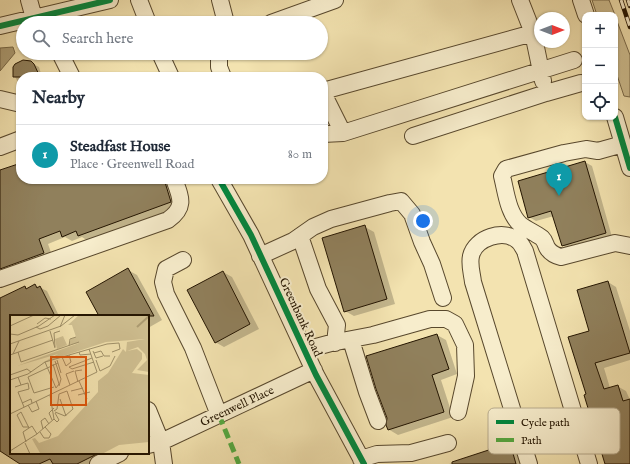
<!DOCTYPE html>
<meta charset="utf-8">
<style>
:root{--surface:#fff;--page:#f2f2f3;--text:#1f2937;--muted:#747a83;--line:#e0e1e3;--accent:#8f2418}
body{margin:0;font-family:"IM FELL English",serif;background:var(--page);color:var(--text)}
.controls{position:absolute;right:12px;top:12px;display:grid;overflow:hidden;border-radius:8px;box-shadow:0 1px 3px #0004}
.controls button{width:36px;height:36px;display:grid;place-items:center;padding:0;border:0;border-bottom:1px solid var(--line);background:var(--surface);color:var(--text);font:20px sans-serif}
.compass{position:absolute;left:534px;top:12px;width:36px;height:36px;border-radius:50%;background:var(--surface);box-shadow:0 1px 3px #0004;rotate:90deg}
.you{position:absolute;left:423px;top:221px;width:14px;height:14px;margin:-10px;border:3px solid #fff;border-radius:50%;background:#1a73e8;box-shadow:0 0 0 6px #1a73e833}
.badge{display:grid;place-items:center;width:26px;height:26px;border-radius:50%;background:var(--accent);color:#fff;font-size:13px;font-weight:700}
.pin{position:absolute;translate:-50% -33px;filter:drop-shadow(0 1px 2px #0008)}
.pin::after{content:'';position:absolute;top:21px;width:14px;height:12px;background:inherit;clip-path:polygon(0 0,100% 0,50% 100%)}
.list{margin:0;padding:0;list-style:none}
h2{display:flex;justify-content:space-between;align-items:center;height:52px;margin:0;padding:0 16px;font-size:17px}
h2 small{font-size:13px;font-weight:400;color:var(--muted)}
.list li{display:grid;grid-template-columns:26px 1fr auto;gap:12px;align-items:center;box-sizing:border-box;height:60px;padding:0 16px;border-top:1px solid var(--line)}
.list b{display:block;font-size:15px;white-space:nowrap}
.list p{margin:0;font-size:13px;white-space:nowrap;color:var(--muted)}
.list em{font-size:13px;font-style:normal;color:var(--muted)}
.icon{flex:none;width:22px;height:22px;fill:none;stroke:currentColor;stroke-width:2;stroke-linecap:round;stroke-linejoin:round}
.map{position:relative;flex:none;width:630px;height:464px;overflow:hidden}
.search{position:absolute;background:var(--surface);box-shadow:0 1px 3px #0004;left:16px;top:16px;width:312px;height:44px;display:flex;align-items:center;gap:10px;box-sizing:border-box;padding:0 14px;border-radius:22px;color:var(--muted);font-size:15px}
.panel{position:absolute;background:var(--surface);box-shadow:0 1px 3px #0004;left:16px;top:72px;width:312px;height:112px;border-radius:16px}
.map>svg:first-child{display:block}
.green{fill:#d0c092;stroke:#7a6a4a}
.water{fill:#ad9d74;stroke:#766746}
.shadow{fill:#0003}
.building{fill:#90805c;stroke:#241501}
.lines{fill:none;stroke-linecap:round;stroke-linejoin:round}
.minor-casing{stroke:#58482d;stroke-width:18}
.minor{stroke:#f7edcc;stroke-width:16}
.rail-casing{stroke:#241501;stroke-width:4.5}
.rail{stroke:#f7edcc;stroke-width:3;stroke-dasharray:9;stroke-linecap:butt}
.quiet{stroke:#53a940;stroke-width:5;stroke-dasharray:10 5;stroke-linecap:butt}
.cycleway-casing{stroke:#f7edcc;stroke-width:8}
.cycleway{stroke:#00873e;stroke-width:6}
.labels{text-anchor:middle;stroke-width:4;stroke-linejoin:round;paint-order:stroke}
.street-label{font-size:12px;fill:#241501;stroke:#f7edcc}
.inset-river{fill:none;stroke:#ad9d74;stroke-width:2}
.inset-road{fill:none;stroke:#a0916a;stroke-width:1}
.view{fill:#de560b;fill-opacity:0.15;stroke:#de560b;stroke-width:2}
.inset-edge{fill:none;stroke:#241501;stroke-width:2}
.key{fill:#f7edcc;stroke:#b8ac8f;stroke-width:1}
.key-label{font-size:11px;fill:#241501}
</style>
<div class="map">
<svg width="630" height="464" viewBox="0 0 630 464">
<rect width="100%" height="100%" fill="#f3e3b0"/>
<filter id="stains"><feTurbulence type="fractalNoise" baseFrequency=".005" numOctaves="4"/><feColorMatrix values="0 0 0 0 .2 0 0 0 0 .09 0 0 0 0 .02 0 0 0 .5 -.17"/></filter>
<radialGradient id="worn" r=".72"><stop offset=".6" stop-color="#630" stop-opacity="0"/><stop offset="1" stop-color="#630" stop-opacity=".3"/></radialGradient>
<path class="green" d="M592,0h17l6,15h-18z
M615,16l15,39v42l-6,-1 -9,-27z"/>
<path class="water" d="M13,47l2,6 -15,18v-23z"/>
<path class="shadow" d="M27,61l12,6 3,10h-21v7l-3,-2 -4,-7z
M585,162l7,4 20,71 -43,12 -7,-4 -8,-29 -18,5 -7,-4z
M21,164v15h149l9,28 -91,34 -6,-4 -10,4 -7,-4 -17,7 5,14 -53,19v-106z
M365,227l9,5 21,72 -41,12 -9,-5z
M128,270l9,5 25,45 -14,8v-12h-48z
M223,272l9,5 27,52 -35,18 -9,-5z
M608,282l8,5 14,44v29l-26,8 6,20 7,-2 9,5 4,9v64h-24l-19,-69 4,-64z
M35,285l12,6 12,25h-48v137h92l-12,11h-69l-22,-14v-151l25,-12 3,2z
M437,335l9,5 11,34 -16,6 12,37 -55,18 -10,-6v-12z
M510,444l9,6 4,14h-74z"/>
<path class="building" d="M23,60l8,1 3,3 6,13h-27v-10l2,-3z
M585,161l21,72 -44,13 -11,-35 -23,7 -10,-37z
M21,163v16h143l7,23 -93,34 -2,-5 -14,6 -2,-6 -21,8 5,14 -44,16v-99z
M365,225l22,74 -43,13 -22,-74z
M128,268l26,48h-55l-13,-24z
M223,271l27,53 -35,19 -28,-53z
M608,281l22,72 -35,10 9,26 14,-4 5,16 7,-2v65h-25l-21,-69 2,-1 -18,-57 21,-6 -12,-41z
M35,284l2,4 3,-2 15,30h-44v137h88l-22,11h-24l-3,-5 -11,5h-19l-20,-13v-153l25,-12 1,3z
M437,334l12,35 -17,6 12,37 -56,18 -2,-5 1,-7 -11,-29 -10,-33z
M510,443l6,21h-64v-2z"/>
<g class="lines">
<g class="minor-casing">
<path id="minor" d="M29,0l5,18
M139,0l9,23
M220,0l6,23
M520,0l13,33 10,48
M581,0l5,15
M271,23l64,-23
M0,26l110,-26
M60,53l12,24
M160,53l11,24
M219,53v14l4,10
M323,91l210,-58
M323,93l20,40
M0,99l21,5
M615,117l15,51
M323,134l20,-1 231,-73
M413,136l133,-43 35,-10
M623,144l-25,7 -12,-2 -22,4 -58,16 -4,7c4,16 6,38 19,49 7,5 14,8 21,13 4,4 3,7 6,11 3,4 9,7 13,8l54,-14 15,3
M0,147l21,-8
M219,179l32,56 65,140 48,89
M300,236l18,53 19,36 -2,18
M260,256l33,-15 20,-14 18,-8 59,-16 11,-2 11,13 10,28 10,22 11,34
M183,260l-17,9 -3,13 3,12 27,54 26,67
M0,279l168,-59c18,-13 13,-22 6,-41
M351,340l16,52 11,29
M305,350l26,-7 42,-8 57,-16h16l9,5 10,21 1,31 -8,36
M148,410l13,32 3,22
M148,445l13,-3 153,-72
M361,459l16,-5 34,-1 37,-10
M98,464l22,-11
M529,464l-56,-182c-1,-9 -4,-17 -2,-26 4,-18 33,-28 47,-15 3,2 5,7 7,10l64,213"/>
</g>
<use href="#minor" class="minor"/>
<g class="rail-casing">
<path id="rail" d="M621,0l9,27
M628,0l2,6"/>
</g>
<use href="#rail" class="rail"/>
<path class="quiet" d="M219,415l20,49"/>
<g class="cycleway-casing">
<path id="cycleway" d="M0,26l110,-26
M615,117l15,51
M219,179l32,56 65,140 48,89"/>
</g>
<use href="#cycleway" class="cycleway"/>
</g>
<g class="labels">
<g class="street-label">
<text transform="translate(301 317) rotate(65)" y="4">Greenbank Road</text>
<text transform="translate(237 406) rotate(-25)" y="4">Greenwell Place</text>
</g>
</g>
<g transform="translate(10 315)">
<rect width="139" height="139" fill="#f3e3b0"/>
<path d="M69,0h70v57l-12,-2 10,-10 -2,-6 -7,-7 -11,4 10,-2 5,4v6l-10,14 17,2v67l-30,3 -17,9h-63l1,-1 -8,-14 3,-1 4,5 19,-7 40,-44v-11l10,-8 15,-24 3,3 1,-10 18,-3 -39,3 -64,21 16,-9 -41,12 62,-23 -10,2 2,-6 5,-2 -4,-12h-4zM53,21l4,9 -10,4 -2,-10z" fill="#d0c092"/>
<path class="inset-river" d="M127,12l12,-11"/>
<path class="inset-road" d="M27,9l8,-6 6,1M0,11l24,-11M26,12l4,2 8,-3 13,-11M50,12l5,-12M40,16l5,17M0,19l8,1 21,-9 16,-11M0,29l51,-18 14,-11M59,31l1,-7 6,-2M45,32l-1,-14 6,-2M83,36l3,7 7,-2M8,37l3,10 58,-20M69,37l1,3 11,-1M84,38l7,-2 3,5h6M3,39l6,-13M0,40l43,-15M52,42l4,9 5,-4 -2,-7M82,43l-23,9 3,2 22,-7M47,45l4,13M86,45l4,11 10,-5 5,-10M45,46l6,18 -2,7M35,47l11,26 3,-4 -6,-20M0,60l17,-6 4,3M0,65l18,-6 17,-12 62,-18 12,-1 1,6 -8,3M69,66l8,18M68,67l-3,-11 7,-1M11,70l7,-2 1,6 -11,3 6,15M60,70l-4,-11 8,-3M5,72l6,-2 -3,-8M44,72l-20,6 -6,-16 30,-14M61,76l12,-3M68,80l12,-3M50,84l6,17M12,88l9,-4 1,4M18,90l4,7 7,-3 -3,-8M44,96l3,-2 2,-15 8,-3 6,18 -8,7 -10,-4M0,99l87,-42 -8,-23M44,104l3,3 2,-2 -4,-7M42,105l-3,-7 5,-5M19,112h-6l-6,-12 4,-3 8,16M33,114l-2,-8 4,-3 4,6M30,117l4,6h5l2,-4 -6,-7M16,127l-3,-10 9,-6 5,8M15,128l5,11M0,136l27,-17 17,-15 -4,-24"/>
<path class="view" d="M41,42h35v48h-35z"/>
<rect width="139" height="139" class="inset-edge"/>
</g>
<rect x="488" y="408" width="132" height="46" rx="6" class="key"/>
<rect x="496" y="420" width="18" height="4" fill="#00873e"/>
<rect x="496" y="438" width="18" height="4" fill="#53a940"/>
<g class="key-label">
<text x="521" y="426">Cycle path</text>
<text x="521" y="444">Path</text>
</g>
<rect width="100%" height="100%" filter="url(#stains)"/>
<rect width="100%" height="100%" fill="url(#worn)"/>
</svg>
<div class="controls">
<button>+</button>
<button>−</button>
<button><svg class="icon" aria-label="locate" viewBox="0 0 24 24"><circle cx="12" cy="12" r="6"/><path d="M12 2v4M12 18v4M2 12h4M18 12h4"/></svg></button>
</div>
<svg class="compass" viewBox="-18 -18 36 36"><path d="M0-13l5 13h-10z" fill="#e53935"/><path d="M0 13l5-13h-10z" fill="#747a83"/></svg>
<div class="you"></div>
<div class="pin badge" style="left:559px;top:196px;background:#0f9aa8">1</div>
<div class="search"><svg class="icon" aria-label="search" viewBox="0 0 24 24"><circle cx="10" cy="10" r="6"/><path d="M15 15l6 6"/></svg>Search here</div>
<section class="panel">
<h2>Nearby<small></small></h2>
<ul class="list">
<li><span class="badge" style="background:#0f9aa8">1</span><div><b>Steadfast House</b><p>Place · Greenwell Road</p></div><em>80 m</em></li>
</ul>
</section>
</div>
